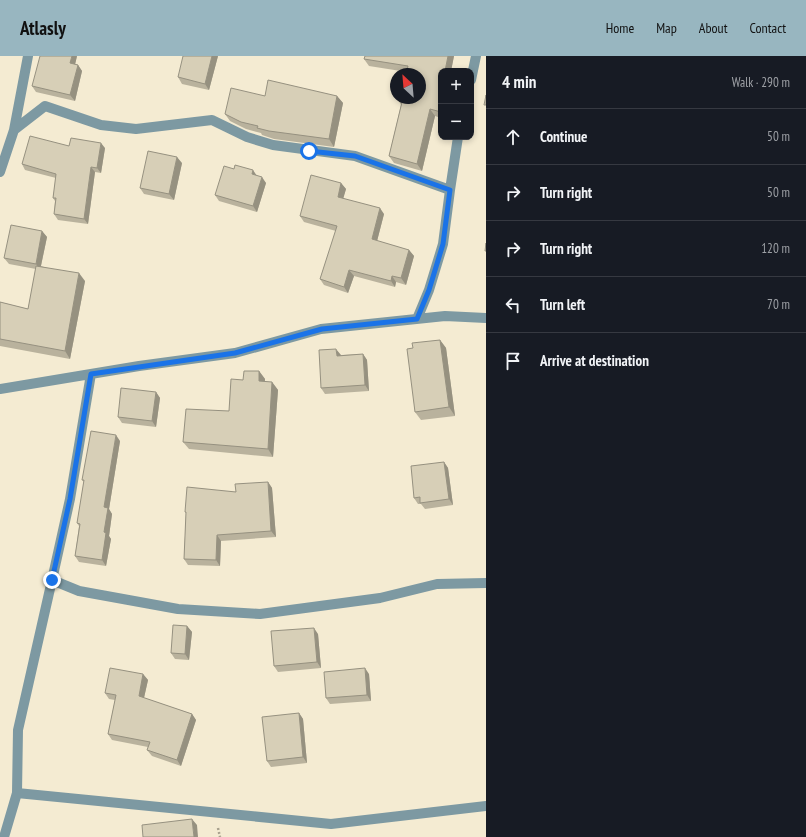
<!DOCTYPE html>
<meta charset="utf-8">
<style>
:root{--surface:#171b24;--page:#20242c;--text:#f1f3f6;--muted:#9ea1a6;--line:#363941;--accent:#98b6c0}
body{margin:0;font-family:"PT Sans Narrow",sans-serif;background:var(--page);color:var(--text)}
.controls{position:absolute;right:12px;top:12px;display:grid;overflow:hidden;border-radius:8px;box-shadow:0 2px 6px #0003}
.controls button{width:36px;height:36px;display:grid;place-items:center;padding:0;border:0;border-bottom:1px solid var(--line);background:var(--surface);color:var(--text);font:20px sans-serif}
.compass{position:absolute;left:390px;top:12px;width:36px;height:36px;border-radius:50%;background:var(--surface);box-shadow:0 2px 6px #0003;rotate:334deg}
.stop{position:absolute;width:12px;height:12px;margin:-9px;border:3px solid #1a73e8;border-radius:50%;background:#fff}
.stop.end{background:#1a73e8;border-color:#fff;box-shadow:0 1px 4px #0008}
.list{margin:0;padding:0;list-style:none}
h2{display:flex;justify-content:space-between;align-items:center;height:52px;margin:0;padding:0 16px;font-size:17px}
h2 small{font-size:13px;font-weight:400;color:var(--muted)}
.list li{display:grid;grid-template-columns:26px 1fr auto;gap:12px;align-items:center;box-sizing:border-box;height:56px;padding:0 16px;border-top:1px solid var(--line)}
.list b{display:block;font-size:15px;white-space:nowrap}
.list em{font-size:13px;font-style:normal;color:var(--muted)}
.icon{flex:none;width:22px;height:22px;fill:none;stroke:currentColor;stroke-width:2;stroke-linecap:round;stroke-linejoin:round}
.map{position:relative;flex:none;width:486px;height:781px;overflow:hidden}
header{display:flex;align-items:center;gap:24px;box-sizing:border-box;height:56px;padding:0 20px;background:var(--accent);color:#111}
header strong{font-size:19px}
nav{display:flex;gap:22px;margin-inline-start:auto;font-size:14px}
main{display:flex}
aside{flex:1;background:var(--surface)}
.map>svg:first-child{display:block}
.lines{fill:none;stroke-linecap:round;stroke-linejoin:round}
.path{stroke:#a8a18e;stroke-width:2.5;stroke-dasharray:2 2;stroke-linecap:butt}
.minor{stroke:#7d99a2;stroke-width:10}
.wall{fill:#b9b29d}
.shaded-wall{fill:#969180}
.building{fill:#d7cfb7;stroke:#969180}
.route{stroke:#1a73e8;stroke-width:5}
</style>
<header>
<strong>Atlasly</strong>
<nav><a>Home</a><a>Map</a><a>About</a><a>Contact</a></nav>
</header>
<main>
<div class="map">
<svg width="486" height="781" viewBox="0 0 486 781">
<rect width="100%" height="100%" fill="#f4ebd2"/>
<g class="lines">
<path class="path" d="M218,772l2,9"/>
<path class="minor" d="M471,24l5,-24
M14,74l14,-74
M0,116l14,-42 31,-24 56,19 35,4 76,-9 35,17 26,8 82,11 95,34 -7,54 -14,46 -12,29
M450,134l8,-53
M91,318l-21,125 -18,81 27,11 99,18 82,5 120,-16 57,-14 49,-1
M0,333l139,-23 96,-13 86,-24 124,-13 41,2
M17,737l314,31 155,-18
M4,781l13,-44 1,-63 34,-150"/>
</g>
<path class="wall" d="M77,0l-2,8 3,1 4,6 -7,30 -39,-9 -4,-6z
M218,0l-9,34 -27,-6 -4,-7z
M365,0h89l-3,15h-10v47l-6,-2 -13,55 -28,-8 -5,-7 12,-51 -2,-4 8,-29 -38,-6 -5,-7z
M265,40h72l6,7 -9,44 -60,-8 -12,-4 -1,-2 -15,-4 -16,-8 -5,-7z
M69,90l36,2 -4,25 -6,-1 -7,52 -30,-4 -4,-6 1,-13 -2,-3 3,-20 -31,-8 -3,-6z
M182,107l-8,37 -30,-6 -4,-6z
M257,120l9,7 -9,29 -38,-11 -4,-6z
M341,127l5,6 -3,9 41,16 -7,27 32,9 5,6 -8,29 -10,-3 -1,5 -41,-11 -6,17 -24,-8 -4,-6 16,-48 -32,-9 -4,-6z
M42,175l5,6 -6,29 44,15 -15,78 -70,-13v-44l28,7 8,-40 -27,-5 -5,-6z
M440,284l6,8 9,68 -34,4 -6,-8 -2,-64z
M363,298l4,6 2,31 -44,3 -4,-6 20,-33z
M259,315l6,8v3h7l6,8 -5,67 -84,-8 -6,-7 46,-31 14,-31z
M156,336l4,6 -4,29 -34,-4 -4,-6z
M120,385l-11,68 3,5 -3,22 2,3 -5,27 -27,-4 -4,-6 4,-30 -2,-3 7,-41 -2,-2z
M444,406l4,6 5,37 -28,4 -4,-5h-3l-4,-6z
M268,426l4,6 4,49 -55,4 -1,25 -32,-1 -4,-6 2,-46 -1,-1 51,-20z
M187,570l5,6 -3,28 -14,-1 -4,-6z
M318,578l3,34 -43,4 -4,-6z
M143,618l5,6 -4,18 48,16 4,6 -15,46 -29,-10 -5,-6 1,-3 -36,-7 -4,-6 7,-34 -6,-1 -4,-6z
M369,618l2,27 -41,3 -4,-6z
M299,657l4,6 4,44 -36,4 -4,-6z"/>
<path class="shaded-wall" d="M72,0h5l-3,13 -4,-6z
M212,0h6l-9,34 -4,-6z
M448,0h6l-3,15h-6z
M78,9l4,6 -7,30 -5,-6z
M337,40l6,7 -9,44 -5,-8z
M430,53l5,7 -13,55 -5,-7z
M101,87l4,5 -4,25 -4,-5z
M177,101l5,6 -8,37 -5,-6z
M91,111l4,5 -7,52 -4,-5z
M253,114l4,6 -5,-2z
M262,121l4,6 -9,29 -4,-6z
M341,127l5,6 -4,14 -4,-6z
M380,152l4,6 -8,31 -4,-6z
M42,175l5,6 -7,33 -4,-6z
M409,194l5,6 -8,29 -5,-7z
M349,214l5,6 -6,17 -4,-6z
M79,217l6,8 -15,78 -5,-8z
M392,220l4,6 -1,5 -4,-6z
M440,284l6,8 9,68 -6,-9z
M336,293l5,6v7l-4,-6z
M363,298l4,6 2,31 -4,-6z
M259,315l6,8 -1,10 -5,-8z
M272,326l6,8 -5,67 -5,-8z
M156,336l4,6 -4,29 -4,-6z
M116,379l4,6 -11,68 3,5 -3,22 2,3 -5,27 -4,-6 2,-28v-25z
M444,406l4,6 5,37 -4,-6z
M268,426l4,6 4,49 -5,-6z
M217,479l4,6 -1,25 -4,-6z
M187,570l5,6 -3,28 -4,-6z
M314,572l4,6 3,34 -4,-6z
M365,612l4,6 2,27 -4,-6z
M143,618l5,6 -5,22 -4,-6z
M299,657l4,6 4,44 -4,-6z
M192,658l4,6 -15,46 -4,-6z
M192,763l5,6 1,12h-4z"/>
<path class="building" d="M40,0h32l-2,7 8,2 -8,30 -38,-9z
M183,0h29l-7,28 -27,-7z
M365,0h83l-3,15h-4v41l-11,-3 -13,55 -28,-8 13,-54 -3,-1v-3h21v-24h-14l2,-8 -44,-7z
M268,24l69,16 -8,43 -60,-8 -12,-3 1,-2 -17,-4 -16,-8 6,-26 34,8z
M486,39v10h-2z
M30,80l39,10 2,-8 30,5 -4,25 -6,-1 -7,52 -30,-5 2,-16h-3l3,-24 -34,-10z
M148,95l29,6 -8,37 -29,-6z
M235,109l18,5 -1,4 10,3 -9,29 -38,-11 9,-29 10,3z
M311,119l30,8 -3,14 42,11 -8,31 37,11 -8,28 -9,-2 -1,5 -42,-11 -5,17 -24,-8 17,-53 -37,-10z
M11,169l31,6 -6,33 -32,-6z
M486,187v8h-1z
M36,210l43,7 -14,78 -65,-12v-37l28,7z
M440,284l9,67 -34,5 -8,-63 6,-1 -1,-5z
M336,293l1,7 26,-2 2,31 -44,3 -2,-38z
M244,315h15v10l13,1 -4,67 -85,-7 3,-33 43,2 2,-32 12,1z
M121,332l35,4 -4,29 -34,-4z
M91,375l25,4 -12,72 4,1 -4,24 2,1 -4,27 -27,-4 5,-32 -3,-1 7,-43h-2z
M444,406l5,37 -29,4v-6l-6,1 -3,-32z
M268,426l3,49 -54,4 -1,25 -32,-1 2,-47h-1l2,-25 49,5 -1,-8z
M173,569l14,1 -2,28 -14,-1z
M314,572l3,34 -43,4 -3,-35z
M110,612l33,6 -4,22 53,18 -15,46 -30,-10 3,-8 -42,-8 8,-39 -11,-2z
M365,612l2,27 -41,3 -2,-26z
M299,657l4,44 -36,4 -5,-44z
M192,763l2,18h-51l-1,-12z"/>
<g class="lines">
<path class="route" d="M52,524l18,-81 21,-125 144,-21 87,-24 95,-10 12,-29 14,-46 7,-54 -95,-34 -46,-5"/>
</g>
</svg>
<div class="controls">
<button>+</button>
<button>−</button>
</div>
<svg class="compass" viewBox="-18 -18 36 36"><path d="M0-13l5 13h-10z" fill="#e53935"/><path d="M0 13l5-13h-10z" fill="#9ea1a6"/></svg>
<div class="stop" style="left:309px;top:95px"></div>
<div class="stop end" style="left:52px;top:524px"></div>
</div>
<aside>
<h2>4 min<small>Walk · 290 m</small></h2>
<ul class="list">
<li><svg class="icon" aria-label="ahead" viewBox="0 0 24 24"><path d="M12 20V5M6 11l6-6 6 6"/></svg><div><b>Continue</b></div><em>50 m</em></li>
<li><svg class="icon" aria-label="right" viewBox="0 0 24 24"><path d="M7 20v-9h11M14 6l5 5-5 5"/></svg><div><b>Turn right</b></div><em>50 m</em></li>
<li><svg class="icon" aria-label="right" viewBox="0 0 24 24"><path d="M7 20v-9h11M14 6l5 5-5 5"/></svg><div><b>Turn right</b></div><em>120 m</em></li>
<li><svg class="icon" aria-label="left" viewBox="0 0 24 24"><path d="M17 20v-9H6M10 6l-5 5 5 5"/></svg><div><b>Turn left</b></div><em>70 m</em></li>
<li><svg class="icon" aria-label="arrive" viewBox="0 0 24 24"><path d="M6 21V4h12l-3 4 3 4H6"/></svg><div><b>Arrive at destination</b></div></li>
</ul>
</aside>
</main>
